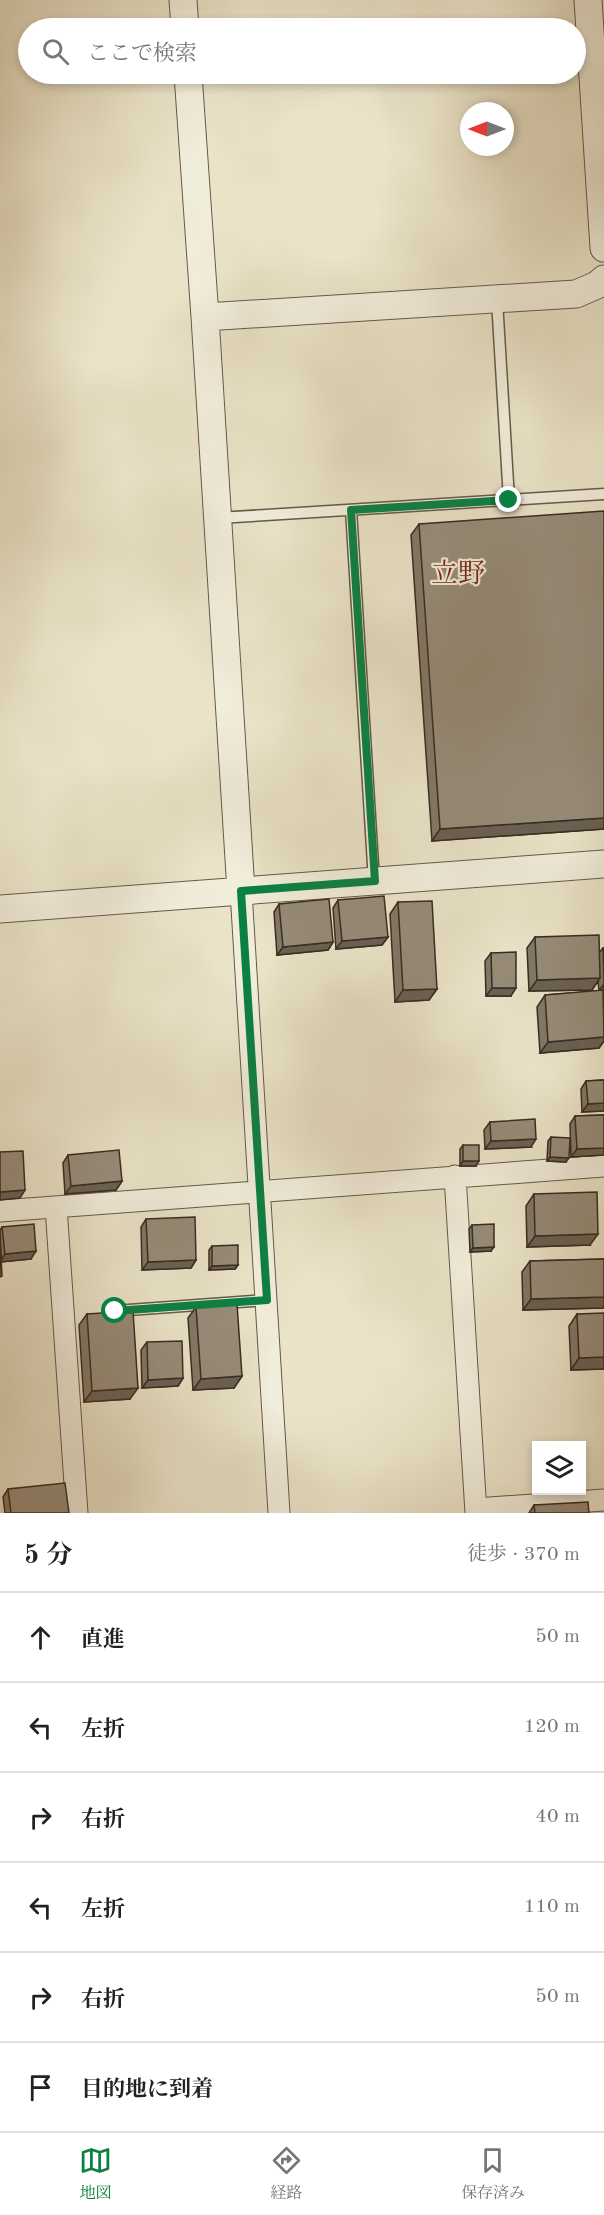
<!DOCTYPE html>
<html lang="ja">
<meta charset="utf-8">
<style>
:root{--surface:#fff;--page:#f2f2f2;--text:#222;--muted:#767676;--line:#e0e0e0;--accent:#0b8043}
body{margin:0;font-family:"Old Standard TT","Noto Serif JP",serif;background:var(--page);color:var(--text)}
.controls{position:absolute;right:18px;bottom:18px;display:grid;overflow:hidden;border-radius:0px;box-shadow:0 3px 9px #0003}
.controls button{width:54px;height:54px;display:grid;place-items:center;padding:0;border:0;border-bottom:2px solid var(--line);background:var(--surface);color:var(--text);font:30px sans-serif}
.compass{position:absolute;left:460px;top:102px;width:54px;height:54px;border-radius:50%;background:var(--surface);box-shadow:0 3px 9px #0003;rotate:270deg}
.stop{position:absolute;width:18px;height:18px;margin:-14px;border:4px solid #0b8043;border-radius:50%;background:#fff}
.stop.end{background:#0b8043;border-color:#fff;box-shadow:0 2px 6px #0008}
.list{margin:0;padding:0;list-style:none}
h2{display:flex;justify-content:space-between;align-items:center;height:78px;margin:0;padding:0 24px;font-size:26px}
h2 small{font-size:20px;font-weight:400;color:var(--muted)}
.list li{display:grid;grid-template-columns:39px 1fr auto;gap:18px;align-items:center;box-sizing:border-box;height:90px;padding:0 24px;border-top:2px solid var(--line)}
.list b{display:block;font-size:22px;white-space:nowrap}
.list em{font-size:20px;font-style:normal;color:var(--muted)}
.icon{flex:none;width:33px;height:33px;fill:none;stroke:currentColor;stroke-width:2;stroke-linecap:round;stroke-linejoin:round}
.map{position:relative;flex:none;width:604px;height:1513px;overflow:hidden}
.search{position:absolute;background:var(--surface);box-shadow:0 3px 9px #0003;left:18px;right:18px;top:18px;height:66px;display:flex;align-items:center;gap:15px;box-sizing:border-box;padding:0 21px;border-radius:33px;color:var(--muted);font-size:22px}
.sheet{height:618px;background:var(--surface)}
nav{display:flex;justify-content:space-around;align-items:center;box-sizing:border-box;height:84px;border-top:2px solid var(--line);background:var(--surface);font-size:16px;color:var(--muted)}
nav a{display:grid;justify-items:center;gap:3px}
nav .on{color:var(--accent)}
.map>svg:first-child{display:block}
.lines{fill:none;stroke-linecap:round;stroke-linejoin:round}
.service-casing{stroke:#66594b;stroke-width:13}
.minor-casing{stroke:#66594b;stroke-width:23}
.tertiary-casing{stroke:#66594b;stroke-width:29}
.service{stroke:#f1eddb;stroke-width:10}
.minor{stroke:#f1eddb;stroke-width:21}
.tertiary{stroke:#f1eddb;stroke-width:27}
.wall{fill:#817867;stroke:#3a2b21;stroke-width:1.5}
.shaded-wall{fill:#696154;stroke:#3a2b21;stroke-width:1.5}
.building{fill:#968b78;stroke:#3a2b21;stroke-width:1.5}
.route{stroke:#0b8043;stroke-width:8}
.labels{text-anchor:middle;stroke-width:4.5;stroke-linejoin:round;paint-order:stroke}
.quarter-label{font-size:27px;fill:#7a1f14;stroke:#f1eddb}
</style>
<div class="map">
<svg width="604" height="1513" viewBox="0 0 604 1513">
<rect width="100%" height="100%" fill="#eae3c8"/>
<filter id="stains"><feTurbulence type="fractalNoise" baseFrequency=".00333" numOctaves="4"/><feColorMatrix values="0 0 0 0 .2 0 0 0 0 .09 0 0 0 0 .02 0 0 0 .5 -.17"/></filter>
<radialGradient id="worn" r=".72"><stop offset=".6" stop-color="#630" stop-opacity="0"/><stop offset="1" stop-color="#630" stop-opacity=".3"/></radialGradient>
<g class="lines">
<g class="service-casing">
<path id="service" d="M497,300l12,200
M351,510l23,371
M218,518l386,-24
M115,1311l152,-11"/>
</g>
<g class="minor-casing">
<path id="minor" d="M241,891l38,622
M455,1176l21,337
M56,1207l21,306
M0,1211l604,-45
M476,1509l128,-9"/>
</g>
<g class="tertiary-casing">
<path id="tertiary" d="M183,0l2,28
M588,0l16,248
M188,74l17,243 36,574
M205,317l371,-23 21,-9 7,-6
M0,909l604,-45"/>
</g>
<use href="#service" class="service"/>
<use href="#minor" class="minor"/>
<use href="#tertiary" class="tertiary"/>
</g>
<path class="wall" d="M419,524l185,305 -172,12 -21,-306z
M338,900l50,37 -6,8 -46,4 -3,-41z
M398,902l39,87 -8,11 -34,2 -5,-88z
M279,904l54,38 -5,8 -51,5 -3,-43z
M535,937l64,16 4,-5h1v43h-1l1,50 -5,7 -59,5 -3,-46 8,-12 54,-4 -1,-10 -6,9 -63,1 -2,-43z
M491,953l20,43h-25l-1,-35z
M604,1080v31l-22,1 -1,-23 5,-8z
M604,1115v40l-33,2 -1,-33 5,-8z
M490,1122l41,25 -46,2 -1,-19z
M551,1137l15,25 -19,-1 1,-20z
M463,1145l13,21h-16v-17z
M68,1155l54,26 -6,9 -51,4 -2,-31z
M534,1194l56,51 -63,2 -1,-41z
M146,1219l50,41 -5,8 -49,2 -1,-43z
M472,1225l19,26 -21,1 -1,-23z
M2,1227l29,32 -30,3 -1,-32z
M212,1246l26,19 -3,4 -26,1v-20z
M604,1259v47l-1,2 -80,2 -1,-38 8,-11z
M196,1307l46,69 -8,12 -41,2 -5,-72z
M87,1314l43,85 -46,3 -5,-77z
M577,1314l27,55 -33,1 -2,-44z
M147,1342l36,36 -5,8 -36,2 -1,-38z
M8,1489l61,24h-64l-2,-16z
M534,1505l55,8h-60z"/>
<path class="shaded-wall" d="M604,818v11l-172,12 8,-12z
M388,937l-6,8 -46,4 6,-8z
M333,942l-5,8 -51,5 6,-8z
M600,978l-8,12 -63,1 8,-11z
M604,984v7h-5z
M492,988h24l-5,8h-25z
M437,989l-8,11 -34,2 8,-12z
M604,1037v4l-5,7 -59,5 8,-11z
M604,1103v8l-22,1 6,-8z
M536,1139l-5,8 -46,2 6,-8z
M604,1148v7l-33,2 6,-8z
M550,1157l19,1 -3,4 -19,-1z
M463,1161h16l-3,5h-16z
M122,1181l-6,9 -51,4 6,-8z
M25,1190l-5,8 -20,2v-8z
M598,1234l-8,11 -63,2 8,-11z
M494,1247l-3,4 -21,1 3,-4z
M36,1251l-5,8 -31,3 5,-8z
M196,1260l-5,8 -49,2 6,-8z
M238,1265l-3,4 -26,1 3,-4z
M604,1297v9l-1,2 -80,2 8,-11z
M604,1357v12l-33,1 8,-12z
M242,1376l-8,12 -41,2 8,-11z
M183,1378l-5,8 -36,2 6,-8z
M138,1388l-8,11 -46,3 8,-11z"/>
<path class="building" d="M604,511v307l-164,11 -21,-305z
M384,896l4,41 -46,4 -4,-41z
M329,899l4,43 -50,5 -4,-43z
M432,901l5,88 -34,1 -5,-88z
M599,935l1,43 -63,2 -2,-43z
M603,948h1v27z
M516,952v36h-24l-1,-35z
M603,990l1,47 -56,5 -3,-47z
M604,1080v23l-16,1 -2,-23z
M604,1115v33l-27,1 -2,-33z
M535,1119l1,20 -45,2 -1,-19z
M551,1137l19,1 -1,20 -19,-1z
M463,1145h16v16h-16z
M119,1150l3,31 -51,5 -3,-31z
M23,1151l2,39 -25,2v-40z
M597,1192l1,42 -63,2 -1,-42z
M195,1217l1,43 -48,2 -2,-43z
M34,1224l2,27 -31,3 -3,-27z
M494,1224v23l-21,1 -1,-23z
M0,1237l2,39 -2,1z
M238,1245v20l-26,1v-20z
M604,1259v38l-73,2 -1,-38z
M237,1304l5,72 -41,3 -5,-72z
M133,1311l5,77 -46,3 -5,-77z
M604,1313v44l-25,1 -2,-44z
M182,1341l1,37 -35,2 -1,-38z
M65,1483l4,30h-58l-3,-24z
M588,1502l1,11h-54l-1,-8z"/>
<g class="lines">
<path class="route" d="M115,1311l152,-11 -26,-409 134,-10 -24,-371 158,-10"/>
</g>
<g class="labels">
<g class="quarter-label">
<text x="458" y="582">立野</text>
</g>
</g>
<rect width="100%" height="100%" filter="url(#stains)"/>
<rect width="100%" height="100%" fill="url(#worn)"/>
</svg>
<div class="controls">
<button><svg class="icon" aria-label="layers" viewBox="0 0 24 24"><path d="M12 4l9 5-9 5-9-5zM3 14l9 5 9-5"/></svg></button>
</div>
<svg class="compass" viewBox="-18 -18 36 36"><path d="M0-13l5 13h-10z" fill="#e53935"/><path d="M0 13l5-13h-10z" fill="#767676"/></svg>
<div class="stop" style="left:115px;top:1311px"></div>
<div class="stop end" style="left:509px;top:500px"></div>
<div class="search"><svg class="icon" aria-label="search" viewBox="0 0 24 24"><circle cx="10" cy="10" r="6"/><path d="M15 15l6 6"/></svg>ここで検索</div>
</div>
<section class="sheet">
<h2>5 分<small>徒歩 · 370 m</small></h2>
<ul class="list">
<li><svg class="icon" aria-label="ahead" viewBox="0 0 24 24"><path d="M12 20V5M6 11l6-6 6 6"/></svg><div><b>直進</b></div><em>50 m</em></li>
<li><svg class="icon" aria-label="left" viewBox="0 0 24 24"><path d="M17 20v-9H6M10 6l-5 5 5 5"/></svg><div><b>左折</b></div><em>120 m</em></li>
<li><svg class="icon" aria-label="right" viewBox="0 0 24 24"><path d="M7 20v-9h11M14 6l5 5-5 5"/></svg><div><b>右折</b></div><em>40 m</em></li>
<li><svg class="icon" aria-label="left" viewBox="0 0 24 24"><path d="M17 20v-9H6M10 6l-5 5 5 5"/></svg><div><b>左折</b></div><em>110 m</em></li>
<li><svg class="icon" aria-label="right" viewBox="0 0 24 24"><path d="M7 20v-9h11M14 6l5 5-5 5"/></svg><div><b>右折</b></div><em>50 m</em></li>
<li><svg class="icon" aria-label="arrive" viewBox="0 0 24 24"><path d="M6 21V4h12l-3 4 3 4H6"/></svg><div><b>目的地に到着</b></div></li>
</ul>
</section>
<nav>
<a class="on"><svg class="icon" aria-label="map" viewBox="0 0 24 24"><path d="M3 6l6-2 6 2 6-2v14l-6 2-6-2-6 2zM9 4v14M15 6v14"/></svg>地図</a>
<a><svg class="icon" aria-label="directions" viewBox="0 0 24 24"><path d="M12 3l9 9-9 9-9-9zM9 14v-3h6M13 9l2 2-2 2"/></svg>経路</a>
<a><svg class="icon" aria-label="saved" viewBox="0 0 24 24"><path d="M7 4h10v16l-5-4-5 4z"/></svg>保存済み</a>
</nav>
